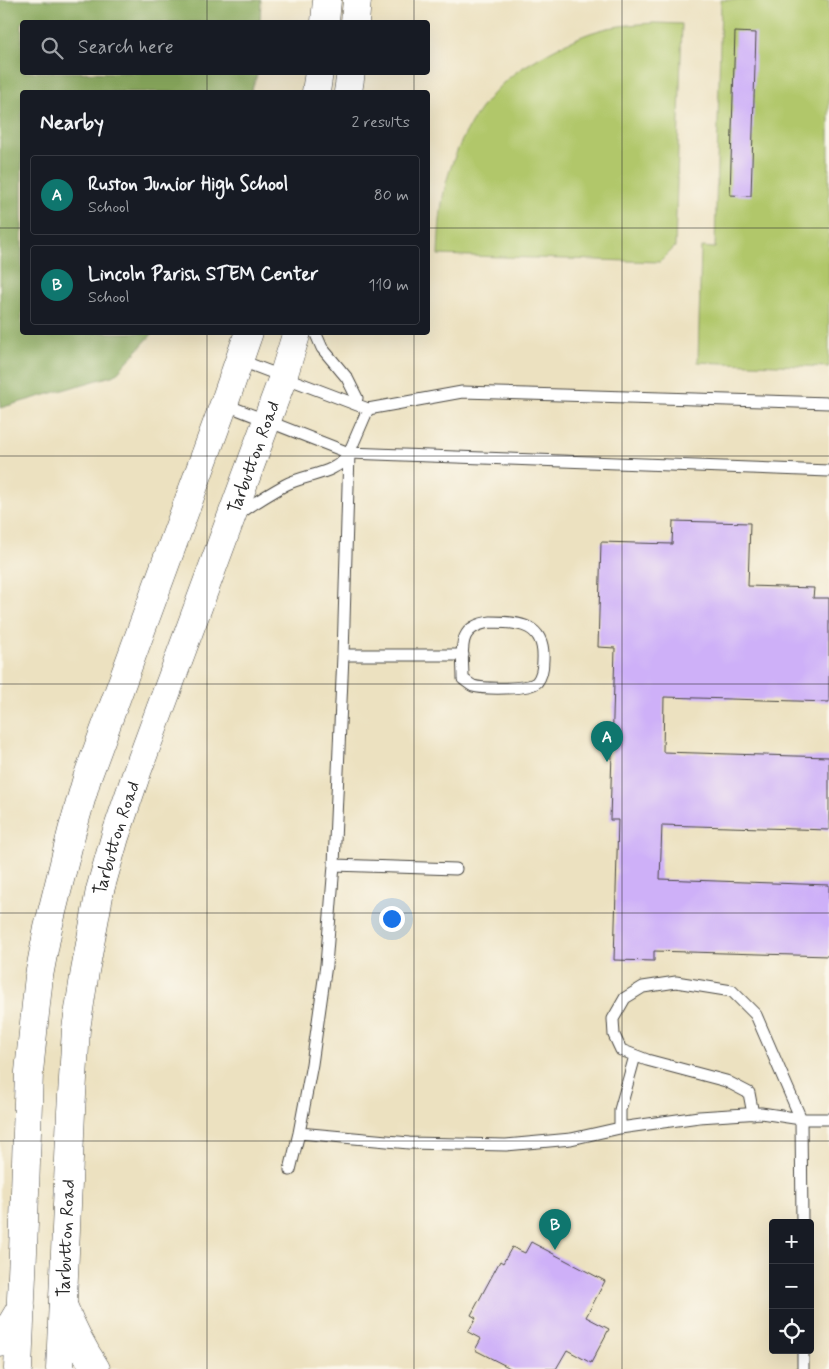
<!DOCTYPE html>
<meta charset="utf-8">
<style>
:root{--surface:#171b24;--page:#20242c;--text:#f1f3f6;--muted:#9ea1a6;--line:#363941;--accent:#0f766e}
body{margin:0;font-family:Mynerve,sans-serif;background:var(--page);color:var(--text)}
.controls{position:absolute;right:15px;bottom:15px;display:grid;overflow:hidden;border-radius:5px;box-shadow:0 5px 20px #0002}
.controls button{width:45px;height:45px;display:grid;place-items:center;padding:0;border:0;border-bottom:1px solid var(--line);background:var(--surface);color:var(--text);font:25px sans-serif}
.you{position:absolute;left:391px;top:918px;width:18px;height:18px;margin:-12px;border:4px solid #fff;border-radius:50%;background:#1a73e8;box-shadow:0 0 0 8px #1a73e833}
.badge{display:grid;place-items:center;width:32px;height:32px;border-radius:50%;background:var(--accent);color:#fff;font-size:16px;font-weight:700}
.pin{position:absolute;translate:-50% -41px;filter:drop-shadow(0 1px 2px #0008)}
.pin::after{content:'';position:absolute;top:26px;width:18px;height:15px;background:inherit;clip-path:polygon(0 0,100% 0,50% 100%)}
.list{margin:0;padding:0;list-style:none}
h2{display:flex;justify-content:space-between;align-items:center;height:65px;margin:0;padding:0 20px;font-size:21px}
h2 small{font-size:16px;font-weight:400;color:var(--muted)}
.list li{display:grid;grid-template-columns:32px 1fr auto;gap:15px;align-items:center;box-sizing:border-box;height:80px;margin:0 10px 10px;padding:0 10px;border:1px solid var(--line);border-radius:5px}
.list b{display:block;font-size:19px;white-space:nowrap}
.list p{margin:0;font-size:16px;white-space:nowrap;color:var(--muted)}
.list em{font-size:16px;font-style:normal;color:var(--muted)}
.icon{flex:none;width:28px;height:28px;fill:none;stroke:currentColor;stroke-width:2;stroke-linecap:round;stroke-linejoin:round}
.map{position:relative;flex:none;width:829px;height:1369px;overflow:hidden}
.search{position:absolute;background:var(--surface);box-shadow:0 5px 20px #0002;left:20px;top:20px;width:410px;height:55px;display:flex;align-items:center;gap:12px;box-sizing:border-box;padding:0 18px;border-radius:5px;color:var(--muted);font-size:19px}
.panel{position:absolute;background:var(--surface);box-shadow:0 5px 20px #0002;left:20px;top:90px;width:410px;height:245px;border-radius:5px}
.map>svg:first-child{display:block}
.green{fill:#b1c76b;stroke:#6e794b}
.forest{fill:#8cac5f;stroke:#5c6c45}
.building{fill:#ceb0f8}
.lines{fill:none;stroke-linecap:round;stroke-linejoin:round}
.service-casing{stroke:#484641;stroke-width:13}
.tertiary-casing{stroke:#484641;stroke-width:29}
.secondary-casing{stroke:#484641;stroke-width:29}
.motorway-casing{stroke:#484641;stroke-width:29}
.service{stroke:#fff;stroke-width:11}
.tertiary{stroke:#fff;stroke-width:28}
.secondary{stroke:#fff;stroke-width:28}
.motorway{stroke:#fff;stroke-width:28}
.grid{fill:none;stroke:#2b2b2b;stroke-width:1;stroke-opacity:0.55}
.labels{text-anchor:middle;stroke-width:4;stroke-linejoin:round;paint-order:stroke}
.street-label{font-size:18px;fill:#2b2b2b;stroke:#fbf7ec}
</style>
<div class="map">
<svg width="829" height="1369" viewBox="0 0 829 1369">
<rect width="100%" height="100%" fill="#fbf7ec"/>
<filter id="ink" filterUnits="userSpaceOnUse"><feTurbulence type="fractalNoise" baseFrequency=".02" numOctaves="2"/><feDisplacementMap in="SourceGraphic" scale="10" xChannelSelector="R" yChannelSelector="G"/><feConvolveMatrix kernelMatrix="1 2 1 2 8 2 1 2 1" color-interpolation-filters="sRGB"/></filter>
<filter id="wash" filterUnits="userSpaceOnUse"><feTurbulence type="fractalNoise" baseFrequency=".0096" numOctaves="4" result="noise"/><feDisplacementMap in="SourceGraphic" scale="20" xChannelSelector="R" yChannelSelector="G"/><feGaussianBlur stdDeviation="1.12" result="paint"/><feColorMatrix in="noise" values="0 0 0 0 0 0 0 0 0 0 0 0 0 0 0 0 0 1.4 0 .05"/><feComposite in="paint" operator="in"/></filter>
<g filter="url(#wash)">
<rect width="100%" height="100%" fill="#ece1c0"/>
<path class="green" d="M721,0h108v367l-131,-5 3,-115 14,1z
M654,23l28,1 -7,223 -15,15 -222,-7c1,-24 2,-49 8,-72 12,-44 37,-89 76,-115 7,-4 13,-8 20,-12 21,-12 43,-23 66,-28 15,-3 30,-4 46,-5z"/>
<path class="forest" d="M0,0h261l-1,22h-238v50l235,1v2l-6,17h-229v240l131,1 -38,42 -115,33z"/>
<g id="blocks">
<path class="building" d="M735,32l21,1 -5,163 -21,-1z
M673,521l77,2 -2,63 66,2 -1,10h16v104l-165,-5 -1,55 166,5v73l-167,-5 -2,54 169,6v71l-175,-5v10l-40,-1 4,-140h-8l5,-172 -17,-1 3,-105 71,2z
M531,1242l74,39 -19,36 23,12 -18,34 -24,-13 -11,19h-44l-37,-19 6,-11 -13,-7 8,-14 -5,-3 29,-54 3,2 9,-16 13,6z"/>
</g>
</g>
<g filter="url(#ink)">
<use href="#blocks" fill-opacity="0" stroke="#484641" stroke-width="1"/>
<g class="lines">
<g class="service-casing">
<path id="service" d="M315,332l7,16 25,30 10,20 -2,6
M239,360l129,49 94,-17 367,11
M224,404l125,49 480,18
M239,514c15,-11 30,-20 46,-29 20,-11 52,-10 64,-32l19,-44
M491,622c29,0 54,2 52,38 0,8 -1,16 -6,22 -8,8 -54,7 -64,4 -4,-2 -7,-5 -10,-7 0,-28 -8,-53 28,-57z
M343,655h120
M334,865l122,4
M753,1114l-4,-21 -23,-12 -79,-21 -26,-10 -7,-15 -1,-16 12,-21 18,-11 33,-5 56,9 24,24 45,104 1,104
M620,1128v-18l15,-54
M299,1133l110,10 97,2 65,-6 49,-11 79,-11 62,-4 40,6h28
M290,1170l9,-37 13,-69 14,-99 8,-100 9,-210 6,-202
M803,1350v19"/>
</g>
<g class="tertiary-casing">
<g id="tertiary">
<path d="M325,22l2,-22"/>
<path d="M355,22l2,-22"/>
<path d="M316,92l3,-20"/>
<path d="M348,92l3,-20"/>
<path d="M18,1369l5,-117 6,-180 5,-49 5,-47 9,-48 24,-97 15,-53 137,-374 25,-72"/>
<path id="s1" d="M60,1369l11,-257 5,-83 9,-58 15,-81 15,-53 22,-65 146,-395 14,-45"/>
</g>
</g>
<g class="secondary-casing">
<path id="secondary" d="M63,1305c9,23 19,43 33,64"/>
</g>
<g class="motorway-casing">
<path id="motorway" d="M0,1343l21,-35"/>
</g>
<use href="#service" class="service"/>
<use href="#tertiary" class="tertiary"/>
<use href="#secondary" class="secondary"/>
<use href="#motorway" class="motorway"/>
</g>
</g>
<path class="grid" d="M207,0v22M414,0v22M622,0v1369M207,72v20M414,72v20M0,228h22M428,228h401M207,332v1037M414,332v1037M0,456h829M0,684h829M0,913h829M0,1141h829"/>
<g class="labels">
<g class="street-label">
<text dy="6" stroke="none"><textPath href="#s1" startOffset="941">Tarbutton Road</textPath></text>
<text dy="6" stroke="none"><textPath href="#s1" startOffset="536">Tarbutton Road</textPath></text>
<text dy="6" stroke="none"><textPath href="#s1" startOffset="131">Tarbutton Road</textPath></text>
</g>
</g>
</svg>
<div class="controls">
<button>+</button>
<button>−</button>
<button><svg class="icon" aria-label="locate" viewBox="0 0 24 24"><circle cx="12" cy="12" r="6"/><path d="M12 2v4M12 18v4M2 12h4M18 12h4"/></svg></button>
</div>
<div class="you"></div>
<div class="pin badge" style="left:607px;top:762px">A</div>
<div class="pin badge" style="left:555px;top:1250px">B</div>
<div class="search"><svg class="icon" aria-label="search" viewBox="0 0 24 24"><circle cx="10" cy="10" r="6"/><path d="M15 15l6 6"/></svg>Search here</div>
<section class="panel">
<h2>Nearby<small>2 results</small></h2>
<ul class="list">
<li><span class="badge">A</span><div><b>Ruston Junior High School</b><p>School</p></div><em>80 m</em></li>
<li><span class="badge">B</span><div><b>Lincoln Parish STEM Center</b><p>School</p></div><em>110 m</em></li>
</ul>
</section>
</div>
